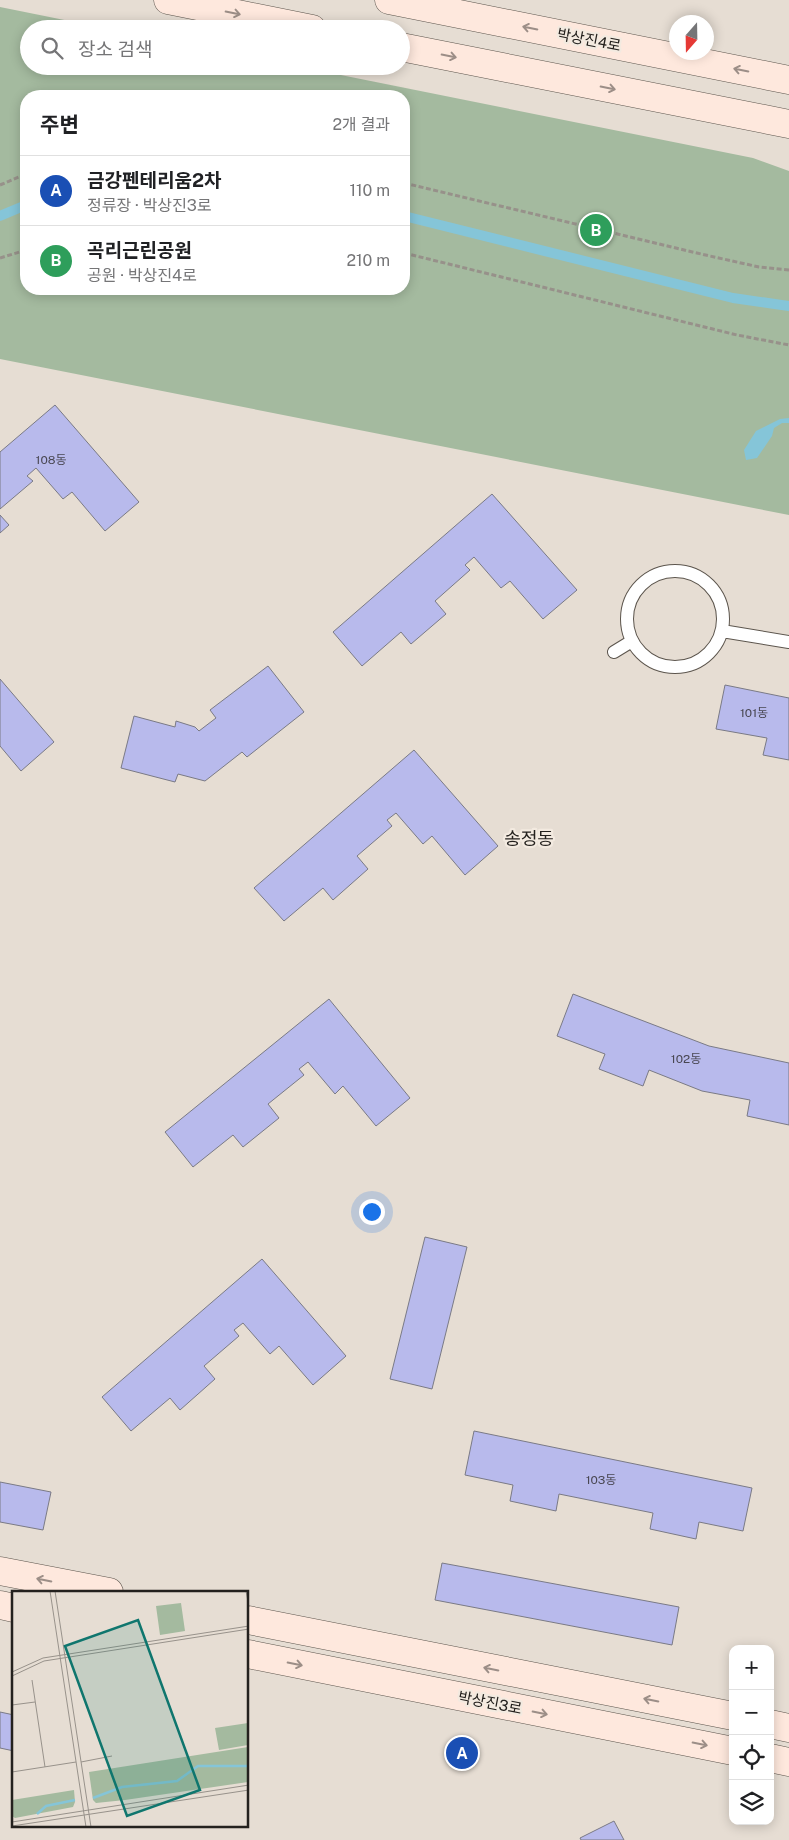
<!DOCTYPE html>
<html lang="ko">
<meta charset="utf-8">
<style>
:root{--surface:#fff;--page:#f6f6f6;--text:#202124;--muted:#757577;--line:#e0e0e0;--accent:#111827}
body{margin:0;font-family:"Public Sans","Noto Sans KR",sans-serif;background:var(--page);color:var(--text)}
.controls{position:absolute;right:15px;bottom:15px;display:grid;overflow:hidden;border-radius:10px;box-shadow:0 2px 12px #0003}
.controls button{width:45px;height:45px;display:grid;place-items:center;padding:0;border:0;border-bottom:1px solid var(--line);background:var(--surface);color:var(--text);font:25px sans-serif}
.compass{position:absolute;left:669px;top:15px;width:45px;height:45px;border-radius:50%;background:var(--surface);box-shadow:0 2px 12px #0003;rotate:200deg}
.you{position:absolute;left:371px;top:1211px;width:18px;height:18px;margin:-12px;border:4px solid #fff;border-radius:50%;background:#1a73e8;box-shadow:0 0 0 8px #1a73e833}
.badge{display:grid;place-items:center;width:32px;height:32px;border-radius:50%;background:var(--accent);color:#fff;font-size:16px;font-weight:700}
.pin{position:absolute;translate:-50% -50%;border:2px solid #fff;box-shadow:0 1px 5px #0006}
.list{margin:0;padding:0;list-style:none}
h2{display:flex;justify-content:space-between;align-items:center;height:65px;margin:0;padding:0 20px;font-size:21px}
h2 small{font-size:16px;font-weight:400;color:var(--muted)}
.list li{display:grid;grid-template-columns:32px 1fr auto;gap:15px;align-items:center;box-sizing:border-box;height:70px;padding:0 20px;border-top:1px solid var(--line)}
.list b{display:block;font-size:19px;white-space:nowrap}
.list p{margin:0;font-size:16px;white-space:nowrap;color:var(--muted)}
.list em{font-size:16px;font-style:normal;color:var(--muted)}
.icon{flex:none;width:28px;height:28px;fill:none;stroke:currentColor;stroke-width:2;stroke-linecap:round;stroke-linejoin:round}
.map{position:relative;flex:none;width:789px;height:1840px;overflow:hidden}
.search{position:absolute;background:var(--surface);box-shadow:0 2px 12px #0003;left:20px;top:20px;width:390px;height:55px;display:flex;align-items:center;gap:12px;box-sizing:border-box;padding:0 18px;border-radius:28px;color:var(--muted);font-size:19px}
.panel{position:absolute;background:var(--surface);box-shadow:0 2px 12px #0003;left:20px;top:90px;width:390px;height:205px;border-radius:20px}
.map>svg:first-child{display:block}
.green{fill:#a4ba9f;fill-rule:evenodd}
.water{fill:#85c5d8}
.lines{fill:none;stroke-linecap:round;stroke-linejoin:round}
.stream{stroke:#85c5d8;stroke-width:10}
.building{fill:#b8baec;stroke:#7a7a85}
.lane-casing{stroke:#5c554d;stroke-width:14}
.secondary-casing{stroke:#5c554d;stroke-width:29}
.path{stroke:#97918a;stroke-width:3;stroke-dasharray:5 2.5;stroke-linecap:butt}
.lane{stroke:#fff;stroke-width:12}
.secondary{stroke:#fee8dd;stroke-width:28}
.oneway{stroke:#9c8e87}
.labels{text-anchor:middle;stroke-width:4.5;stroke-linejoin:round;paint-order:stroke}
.number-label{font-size:12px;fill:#494752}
.street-label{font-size:15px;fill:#24211e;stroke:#f3eae0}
.quarter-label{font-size:18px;fill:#24211e;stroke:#f3eae0}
.inset-river{fill:none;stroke:#85c5d8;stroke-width:2.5}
.inset-road{fill:none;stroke:#98928b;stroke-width:1}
.view{fill:#0f766e;fill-opacity:0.15;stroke:#0f766e;stroke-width:2.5}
.inset-edge{fill:none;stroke:#24211e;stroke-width:2.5}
</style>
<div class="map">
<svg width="789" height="1840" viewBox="0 0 789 1840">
<rect width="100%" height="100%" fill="#e6ddd3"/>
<path class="green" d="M0,7l109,22h-80v37h267l457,92 36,13v344l-789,-156zM26,96h378v193h-378z"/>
<path class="water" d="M789,418v5h-7l-8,5 -2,8 -15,22 -11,2 -2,-10 12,-19 24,-12z"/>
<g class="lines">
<path class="stream" d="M0,216l26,-11
M404,216l329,82 56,8"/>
</g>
<path class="building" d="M55,405l84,97 -34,29 -33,-39 -9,7 -27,-31 -9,8 6,5 -33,28v-57z
M492,494l85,96 -34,29 -33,-38 -9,7 -27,-31 -9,8 5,5 -35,31 11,13 -35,30 -10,-12 -39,34 -29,-34z
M0,515l9,10 -9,8z
M268,666l36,46 -57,45 -5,-5 -37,29 -27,-7 -3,8 -54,-14 13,-52 41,11 1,-6 19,6 4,4 17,-13 -6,-8z
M0,679l54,63 -33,29 -21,-25z
M725,685l64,13v62l-26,-5 4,-17 -51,-9z
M414,750l84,96 -33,29 -33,-39 -9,8 -27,-31 -9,7 5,6 -35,30 11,13 -35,31 -10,-12 -39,33 -30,-33z
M573,994l136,52 80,17v62l-42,-9 3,-16 -48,-9 -53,-21 -6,16 -44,-17 6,-15 -48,-18z
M329,999l81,99 -34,28 -33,-40 -8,8 -27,-32 -9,7 5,6 -36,29 11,14 -36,29 -10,-12 -40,32 -28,-35z
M425,1237l42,10 -35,142 -42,-10z
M262,1259l84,97 -33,29 -34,-39 -9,8 -27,-31 -9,7 5,6 -35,30 11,13 -35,31 -10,-12 -39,33 -29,-34z
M474,1431l278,57 -9,43 -44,-9 -3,17 -46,-10 3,-16 -94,-19 -3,17 -46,-10 3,-16 -48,-10z
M0,1482l51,10 -8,38 -43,-8z
M442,1563l237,44 -7,38 -237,-45z
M0,1712l14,3v36l-14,-3z
M614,1821l10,19h-43l-1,-2z"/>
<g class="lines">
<g class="lane-casing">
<path id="lane" d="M627 619a48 48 0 1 1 96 0a48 48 0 1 1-96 0Z
M722,631l67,11
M614,652l18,-11"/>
</g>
<g class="secondary-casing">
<path id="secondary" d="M168,0l144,29
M389,0l400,80
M401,47l388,77
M0,1571l109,21
M0,1605l14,3
M248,1620l485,96
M248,1654l485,97
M770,1724l19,4
M770,1758l19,4"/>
</g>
<path class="path" d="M404,183l297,71 58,13 30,3
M0,185l26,-11
M404,253l333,82 52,10
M0,258l26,-8"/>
<use href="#lane" class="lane"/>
<use href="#secondary" class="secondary"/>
</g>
<defs><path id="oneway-shaft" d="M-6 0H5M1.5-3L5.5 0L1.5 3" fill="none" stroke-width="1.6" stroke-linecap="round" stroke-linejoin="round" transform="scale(1.25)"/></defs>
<g class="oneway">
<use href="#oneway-shaft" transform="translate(233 13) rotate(11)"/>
<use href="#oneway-shaft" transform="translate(530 28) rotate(-169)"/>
<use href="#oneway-shaft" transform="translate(449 56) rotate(11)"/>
<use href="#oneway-shaft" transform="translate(741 70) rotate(-169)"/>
<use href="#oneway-shaft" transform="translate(608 88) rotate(11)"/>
<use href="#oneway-shaft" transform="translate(44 1580) rotate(-169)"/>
<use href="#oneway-shaft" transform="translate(295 1664) rotate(11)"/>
<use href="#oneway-shaft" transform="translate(491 1669) rotate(-169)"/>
<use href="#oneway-shaft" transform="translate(651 1700) rotate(-169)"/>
<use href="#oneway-shaft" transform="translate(540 1713) rotate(11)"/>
<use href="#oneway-shaft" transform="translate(700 1744) rotate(11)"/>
</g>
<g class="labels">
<g class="number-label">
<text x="51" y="464">108동</text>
<text x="754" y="717">101동</text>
<text x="686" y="1063">102동</text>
<text x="601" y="1484">103동</text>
</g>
<g class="street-label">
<text transform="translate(589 40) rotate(11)" y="5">박상진4로</text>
<text transform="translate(490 1703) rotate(11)" y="5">박상진3로</text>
</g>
<g class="quarter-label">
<text x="529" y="845">송정동</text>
</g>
</g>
<g transform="translate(12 1591)">
<rect width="236" height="236" fill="#e6ddd3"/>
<path d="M169,12l4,28 -25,4 -4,-29zM236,132v22l-29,5 -4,-22zM236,156v35l-123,18 -29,3 -3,-3 -4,-28zM62,199l1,12 -2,5 -58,11 -3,-2v-16z" fill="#a4ba9f"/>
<path class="inset-river" d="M81,207l29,-11 55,-6 21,-15h51M25,223l9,-8 29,-6"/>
<path class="inset-road" d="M38,0l36,236M43,0l36,236M234,0l3,16M0,81l31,-14 206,-32M0,85l32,-15 205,-32M20,89l13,87M0,114l23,-3M69,171l31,-6M0,181l64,-10M0,231l237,-37M0,235l237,-36"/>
<path class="view" d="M126,29l62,170 -73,26 -62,-170z"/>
<rect width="236" height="236" class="inset-edge"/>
</g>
</svg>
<div class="controls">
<button>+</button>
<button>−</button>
<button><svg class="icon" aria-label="locate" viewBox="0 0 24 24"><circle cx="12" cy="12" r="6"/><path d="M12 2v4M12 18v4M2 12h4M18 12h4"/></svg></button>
<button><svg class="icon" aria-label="layers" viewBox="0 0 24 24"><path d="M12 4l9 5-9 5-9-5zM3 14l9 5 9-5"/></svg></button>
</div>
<svg class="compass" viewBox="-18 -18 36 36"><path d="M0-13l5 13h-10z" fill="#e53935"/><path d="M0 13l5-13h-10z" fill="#757577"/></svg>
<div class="you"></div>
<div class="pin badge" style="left:462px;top:1753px;background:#1a4fb4">A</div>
<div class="pin badge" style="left:596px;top:230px;background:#2e9e5b">B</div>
<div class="search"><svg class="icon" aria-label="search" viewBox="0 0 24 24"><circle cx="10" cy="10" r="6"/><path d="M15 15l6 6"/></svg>장소 검색</div>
<section class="panel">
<h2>주변<small>2개 결과</small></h2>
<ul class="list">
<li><span class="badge" style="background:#1a4fb4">A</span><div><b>금강펜테리움2차</b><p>정류장 · 박상진3로</p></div><em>110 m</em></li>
<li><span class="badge" style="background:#2e9e5b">B</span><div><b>곡리근린공원</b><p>공원 · 박상진4로</p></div><em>210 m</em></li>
</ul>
</section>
</div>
